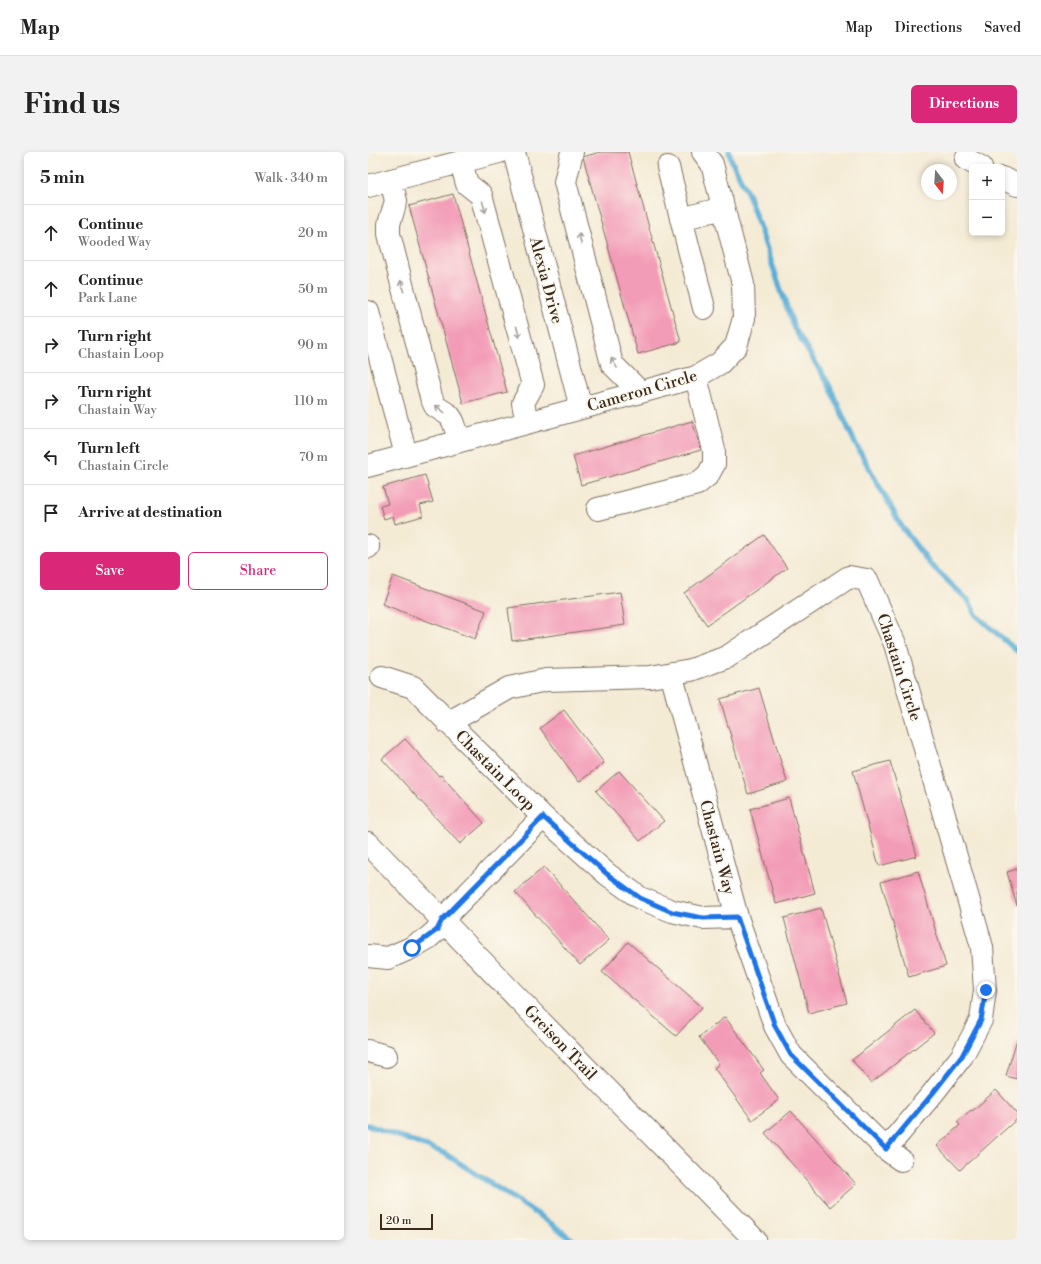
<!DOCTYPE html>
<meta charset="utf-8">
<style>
:root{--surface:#fff;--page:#f2f2f2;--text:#222;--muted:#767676;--line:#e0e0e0;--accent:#db2777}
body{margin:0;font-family:"Libre Bodoni",serif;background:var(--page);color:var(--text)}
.controls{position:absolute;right:12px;top:12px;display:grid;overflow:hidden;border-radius:6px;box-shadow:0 2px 6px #0003}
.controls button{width:36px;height:36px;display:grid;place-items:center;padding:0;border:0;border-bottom:1px solid var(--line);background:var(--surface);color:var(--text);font:20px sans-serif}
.compass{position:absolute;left:553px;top:12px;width:36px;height:36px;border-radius:50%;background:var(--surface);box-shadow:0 2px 6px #0003;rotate:163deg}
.scale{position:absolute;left:12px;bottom:10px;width:53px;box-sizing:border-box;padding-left:4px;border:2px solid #3b2a1e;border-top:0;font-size:11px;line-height:14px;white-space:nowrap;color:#3b2a1e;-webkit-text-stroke:3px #fbf7ec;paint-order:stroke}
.stop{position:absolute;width:12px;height:12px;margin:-9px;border:3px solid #1a73e8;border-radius:50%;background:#fff}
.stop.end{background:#1a73e8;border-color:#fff;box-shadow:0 1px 4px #0008}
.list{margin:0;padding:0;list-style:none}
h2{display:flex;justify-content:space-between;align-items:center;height:52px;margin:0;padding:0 16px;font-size:17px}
h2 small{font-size:13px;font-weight:400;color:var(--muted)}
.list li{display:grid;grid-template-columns:26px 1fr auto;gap:12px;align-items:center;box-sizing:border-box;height:56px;padding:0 16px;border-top:1px solid var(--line)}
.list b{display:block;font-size:15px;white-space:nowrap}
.list p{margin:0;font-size:13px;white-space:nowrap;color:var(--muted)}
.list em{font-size:13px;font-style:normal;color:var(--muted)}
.actions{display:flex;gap:8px;padding:12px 16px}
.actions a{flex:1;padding:9px 0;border:1px solid var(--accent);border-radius:6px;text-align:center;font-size:14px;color:var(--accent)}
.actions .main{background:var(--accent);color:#fff}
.icon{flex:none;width:22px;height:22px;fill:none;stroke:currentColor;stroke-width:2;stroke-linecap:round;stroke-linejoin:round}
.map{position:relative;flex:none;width:649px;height:1088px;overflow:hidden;border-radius:6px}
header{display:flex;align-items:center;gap:24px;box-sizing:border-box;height:56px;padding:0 20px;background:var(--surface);border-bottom:1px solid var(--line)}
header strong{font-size:19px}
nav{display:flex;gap:22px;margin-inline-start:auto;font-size:14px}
.intro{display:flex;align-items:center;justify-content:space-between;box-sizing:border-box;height:96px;padding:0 24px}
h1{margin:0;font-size:28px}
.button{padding:10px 18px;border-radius:6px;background:var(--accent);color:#fff;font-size:14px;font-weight:700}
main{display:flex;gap:24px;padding:0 24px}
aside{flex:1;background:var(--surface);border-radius:6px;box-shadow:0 2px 6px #0003}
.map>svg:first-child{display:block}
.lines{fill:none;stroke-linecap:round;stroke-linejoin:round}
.stream{stroke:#5aaed6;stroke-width:5.5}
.building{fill:#f39cb7}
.minor-casing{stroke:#7c6e5e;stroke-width:24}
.minor{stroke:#fff;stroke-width:22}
.oneway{stroke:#a79f9a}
.route{stroke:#1a73e8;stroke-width:5}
.labels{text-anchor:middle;stroke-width:3;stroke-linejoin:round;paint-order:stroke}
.street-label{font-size:16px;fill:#3b2a1e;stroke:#fbf7ec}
</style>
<header>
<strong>Map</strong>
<nav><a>Map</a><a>Directions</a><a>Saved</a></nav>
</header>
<div class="intro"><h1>Find us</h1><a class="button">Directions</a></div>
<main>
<aside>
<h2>5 min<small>Walk · 340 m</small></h2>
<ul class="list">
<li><svg class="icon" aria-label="ahead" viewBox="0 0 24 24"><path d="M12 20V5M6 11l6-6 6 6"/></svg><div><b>Continue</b><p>Wooded Way</p></div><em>20 m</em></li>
<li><svg class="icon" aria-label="ahead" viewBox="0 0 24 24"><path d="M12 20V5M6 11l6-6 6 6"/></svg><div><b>Continue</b><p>Park Lane</p></div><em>50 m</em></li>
<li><svg class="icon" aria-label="right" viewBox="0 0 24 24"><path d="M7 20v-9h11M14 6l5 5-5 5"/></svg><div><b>Turn right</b><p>Chastain Loop</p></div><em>90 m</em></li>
<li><svg class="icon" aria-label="right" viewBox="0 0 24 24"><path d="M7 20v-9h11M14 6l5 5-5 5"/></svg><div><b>Turn right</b><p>Chastain Way</p></div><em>110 m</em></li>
<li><svg class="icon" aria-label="left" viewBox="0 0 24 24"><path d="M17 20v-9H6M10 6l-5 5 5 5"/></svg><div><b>Turn left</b><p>Chastain Circle</p></div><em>70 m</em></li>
<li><svg class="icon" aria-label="arrive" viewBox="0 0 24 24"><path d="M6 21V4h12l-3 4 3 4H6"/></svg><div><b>Arrive at destination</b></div></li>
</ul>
<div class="actions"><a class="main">Save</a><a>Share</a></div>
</aside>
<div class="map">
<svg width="649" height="1088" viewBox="0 0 649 1088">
<rect width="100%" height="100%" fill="#fbf7ec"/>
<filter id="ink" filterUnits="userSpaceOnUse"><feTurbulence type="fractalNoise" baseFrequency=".025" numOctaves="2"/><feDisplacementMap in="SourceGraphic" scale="8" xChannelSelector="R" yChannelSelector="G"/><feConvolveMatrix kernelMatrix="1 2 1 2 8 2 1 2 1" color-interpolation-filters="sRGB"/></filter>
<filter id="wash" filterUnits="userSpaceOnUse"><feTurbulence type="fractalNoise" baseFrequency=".012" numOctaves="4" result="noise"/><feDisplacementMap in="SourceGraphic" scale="16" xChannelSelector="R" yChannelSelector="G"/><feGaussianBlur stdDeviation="0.9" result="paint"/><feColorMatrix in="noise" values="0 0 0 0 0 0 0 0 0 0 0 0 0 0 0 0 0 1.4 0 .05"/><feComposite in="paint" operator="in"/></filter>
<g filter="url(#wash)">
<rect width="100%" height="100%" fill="#f4ebd5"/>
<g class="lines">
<path class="stream" d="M361,0l3,10 16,32 46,134 35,57 25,56 48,86 27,36 40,38 7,14 41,36
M0,973l76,28 98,64 31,23"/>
</g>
<g id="blocks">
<path class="building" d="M232,0h28l53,190 -43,12 -55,-197z
M85,42l54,198 -44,11 -54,-197z
M324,269l9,29 -120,35 -8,-29z
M57,323l8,27 -13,3 3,11 -28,8 -2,-8 -9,3 -4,-13 8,-2 -5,-17z
M396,383l23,33 -80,57 -23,-32z
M25,424l93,35 -11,28 -93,-35z
M252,440l5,33 -113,16 -4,-33z
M391,536l28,94 -39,12 -28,-95z
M196,558l40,53 -25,19 -39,-54z
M37,587l34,37 2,-1 43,48 -24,21 -78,-85z
M522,609l27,95 -38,10 -26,-95z
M251,619l45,50 -24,20 -44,-50z
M421,646l26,95 -39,11 -26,-95z
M176,715l65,73 -29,25 -65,-73z
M649,717v37l-10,-34z
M550,719l28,95 -37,11 -28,-95z
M453,756l26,95 -38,10 -25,-95z
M260,790l74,65 -26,29 -74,-64z
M547,858l19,23 -63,50 -19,-23z
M357,865l39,53 -4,3 19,27 -27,20 -38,-52 5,-4 -20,-27z
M649,887v40l-11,-3z
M628,938l21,23v6l-57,51 -23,-24 23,-21 -3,-3 14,-12 1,1z
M423,959l65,73 -26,23 -65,-74z"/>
</g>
</g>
<g filter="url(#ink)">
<use href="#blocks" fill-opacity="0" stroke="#7c6e5e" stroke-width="1"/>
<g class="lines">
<g class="minor-casing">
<path id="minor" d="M146,0l67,256
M204,0l-7,30 47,182 28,28
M598,7l15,8
M93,10l6,22 14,11 52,190 -10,18 4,20
M300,15l36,141
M634,26l15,7
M23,28l5,21 -7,23v10l42,163 4,9 14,9 4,6 7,20
M0,34l131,-34
M313,67l42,-11
M0,160l38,143
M0,314l328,-89 24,-14 16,-17 8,-28 -1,-34 -31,-120 -9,-12
M230,357l99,-25 11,-9 6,-11v-14l-18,-73
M0,394v1
M303,521l66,244 38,109 16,29 95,94 15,11
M14,525l31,10 130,130 64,57 33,24 32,13 31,7 34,-1
M80,571l61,-35 37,-8 104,-3 41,-7 36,-13 122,-80 18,3 28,64 87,303 3,43 -4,30 -19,36 -29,37 -47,56
M0,691l163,169 224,228
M0,804l20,2 23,-10 17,-10 9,-8 5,-10 101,-103
M0,899l18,5"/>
</g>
<use href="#minor" class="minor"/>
</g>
<defs><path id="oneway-shaft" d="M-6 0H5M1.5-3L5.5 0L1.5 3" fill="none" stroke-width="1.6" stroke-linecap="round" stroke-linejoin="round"/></defs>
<g class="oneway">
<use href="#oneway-shaft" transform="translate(116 55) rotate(75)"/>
<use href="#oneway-shaft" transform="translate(212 87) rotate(-104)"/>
<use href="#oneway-shaft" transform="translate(34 134) rotate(-105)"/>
<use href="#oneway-shaft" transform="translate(150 180) rotate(75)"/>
<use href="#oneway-shaft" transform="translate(246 211) rotate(-122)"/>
<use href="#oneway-shaft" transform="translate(72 257) rotate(-142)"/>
</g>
</g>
<g class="lines" filter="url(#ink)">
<path class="route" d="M44,796l25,-18 5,-10 101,-103 64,57 33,24 32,14 31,6 34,-1 38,109 16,29 95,94 47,-56 29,-37 19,-36 5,-30"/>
</g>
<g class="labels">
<g class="street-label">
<text transform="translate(179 128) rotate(75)" y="6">Alexia Drive</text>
<text transform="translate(274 238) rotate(-16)" y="6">Cameron Circle</text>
<text transform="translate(532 515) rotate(72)" y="6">Chastain Circle</text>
<text transform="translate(128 618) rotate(45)" y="6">Chastain Loop</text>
<text transform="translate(350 695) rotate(75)" y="6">Chastain Way</text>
<text transform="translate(193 890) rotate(46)" y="6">Greison Trail</text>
</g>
</g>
</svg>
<div class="controls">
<button>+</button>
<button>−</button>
</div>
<svg class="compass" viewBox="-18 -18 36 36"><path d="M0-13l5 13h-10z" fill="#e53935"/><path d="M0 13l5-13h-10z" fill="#767676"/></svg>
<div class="scale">20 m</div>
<div class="stop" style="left:44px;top:796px"></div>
<div class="stop end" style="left:618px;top:838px"></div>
</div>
</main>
